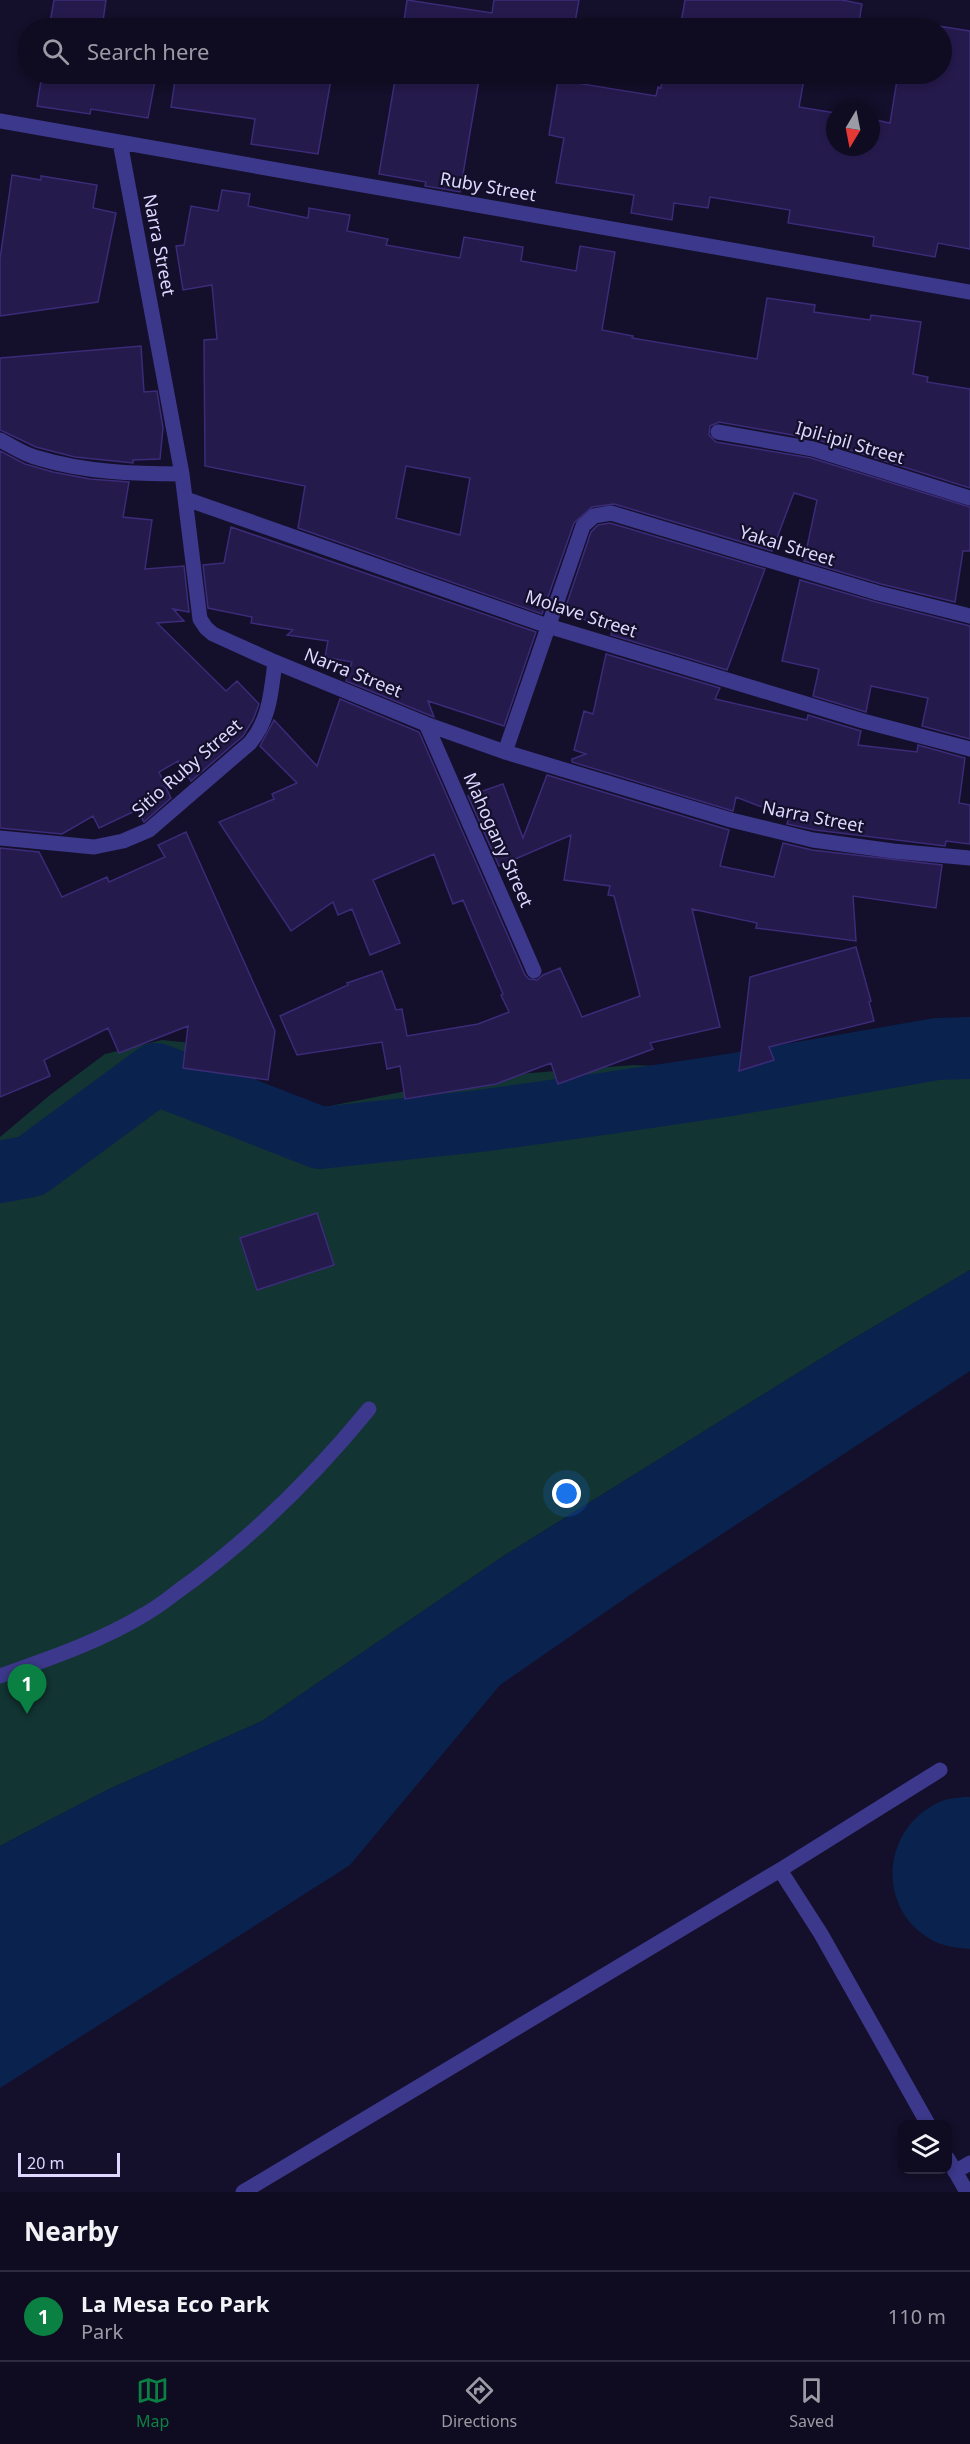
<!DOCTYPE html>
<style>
:root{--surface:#0f0b20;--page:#1d192d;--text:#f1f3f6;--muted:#9b9ba5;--line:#2f2b3e;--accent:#0b8043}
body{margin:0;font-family:"Noto Sans",sans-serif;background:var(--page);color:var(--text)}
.controls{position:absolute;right:18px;bottom:18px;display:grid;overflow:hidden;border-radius:12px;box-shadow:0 3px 9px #0003}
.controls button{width:54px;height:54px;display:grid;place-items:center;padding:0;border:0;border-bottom:2px solid var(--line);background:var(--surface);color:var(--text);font:30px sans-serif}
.compass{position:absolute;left:826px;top:102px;width:54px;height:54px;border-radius:50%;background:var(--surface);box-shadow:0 3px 9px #0003;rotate:190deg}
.scale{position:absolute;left:18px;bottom:15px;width:102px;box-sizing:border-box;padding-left:6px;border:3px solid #ddd8ff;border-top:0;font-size:16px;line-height:21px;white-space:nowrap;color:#ddd8ff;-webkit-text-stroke:4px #140f2a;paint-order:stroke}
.you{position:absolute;left:567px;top:1494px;width:21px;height:21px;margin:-15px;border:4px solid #fff;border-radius:50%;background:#1a73e8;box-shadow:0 0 0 9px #1a73e833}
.badge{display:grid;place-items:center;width:39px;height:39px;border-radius:50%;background:var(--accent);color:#fff;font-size:20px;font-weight:700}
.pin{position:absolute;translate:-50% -50px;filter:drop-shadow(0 2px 3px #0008)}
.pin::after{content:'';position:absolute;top:32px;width:21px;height:18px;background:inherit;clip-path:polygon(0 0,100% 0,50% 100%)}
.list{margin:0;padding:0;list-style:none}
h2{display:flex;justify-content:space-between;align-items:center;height:78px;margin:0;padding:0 24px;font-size:26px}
h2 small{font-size:20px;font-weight:400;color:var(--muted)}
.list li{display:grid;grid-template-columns:39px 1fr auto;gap:18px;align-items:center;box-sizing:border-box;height:90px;padding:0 24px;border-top:2px solid var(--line)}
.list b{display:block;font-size:22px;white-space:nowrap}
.list p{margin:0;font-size:20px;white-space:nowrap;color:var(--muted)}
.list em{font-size:20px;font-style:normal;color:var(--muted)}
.icon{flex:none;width:33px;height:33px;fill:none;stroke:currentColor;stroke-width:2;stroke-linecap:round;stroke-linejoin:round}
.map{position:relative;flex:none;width:970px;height:2192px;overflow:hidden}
.search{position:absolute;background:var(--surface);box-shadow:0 3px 9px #0003;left:18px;right:18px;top:18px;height:66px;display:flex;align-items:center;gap:15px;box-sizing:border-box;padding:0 21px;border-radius:33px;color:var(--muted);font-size:22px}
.sheet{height:168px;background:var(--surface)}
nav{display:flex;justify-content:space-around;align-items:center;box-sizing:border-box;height:84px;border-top:2px solid var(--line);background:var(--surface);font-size:16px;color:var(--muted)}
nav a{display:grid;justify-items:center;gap:3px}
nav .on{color:var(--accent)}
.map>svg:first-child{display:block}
.green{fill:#123433}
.water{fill:#0a234e}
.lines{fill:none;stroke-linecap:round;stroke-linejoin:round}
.river{stroke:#0a234e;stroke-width:62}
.building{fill:#251a4c;stroke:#3b2b79;stroke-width:1.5;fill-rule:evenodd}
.minor{stroke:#3c388b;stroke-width:15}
.labels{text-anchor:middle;stroke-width:4.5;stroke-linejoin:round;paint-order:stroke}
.street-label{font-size:18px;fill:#ddd8ff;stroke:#140f2a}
</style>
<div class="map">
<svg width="970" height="2192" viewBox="0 0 970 2192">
<rect width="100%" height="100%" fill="#140f2a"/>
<path class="green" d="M970,1039v231l-124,73 -341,212 -243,166 -155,69 -107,56v-709l50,-42 55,-41 57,-14 80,8 31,69 205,-40 156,-12 92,4z"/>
<path class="water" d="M970,1270v101l-327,215 -143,99 -150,180 -350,223v-242l107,-56 155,-69 243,-166 341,-212z
M965,1797h5v152c-14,-1 -28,-3 -40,-10 -56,-33 -47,-114 12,-138 7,-3 15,-3 23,-4z"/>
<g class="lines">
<path class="river" d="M0,1172l31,-6 125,-92 164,64 160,-17 136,-19 114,-17 207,-36 33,-1"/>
</g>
<path class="building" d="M54,0h52l-4,28h-53z
M407,0l85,13 2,-13h85l-5,28h-171z
M685,0h157l20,4 -4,24h-178z
M907,21l63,10v218l-32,-6 -3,14 -62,-11 1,-9 -86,-14 2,-13 -80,-13 -2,11 -34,-5 -2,17 -41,-7 3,-18 -78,-12 8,-45 -15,-3 9,-55 98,16 2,-9 3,1 2,-14h142l-6,33 36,6v34h36v-28l19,4 8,-49h44v-46h-36z
M42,74h66l47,7 -7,37 -57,-9 -1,5 -53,-8z
M176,74h156l-14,80 -67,-10 4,-25 -84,-12z
M396,74h84l-20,118 -35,-6 1,-4 -47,-8z
M12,175l29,5v-4l56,9 -4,23 23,5 -18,89 -98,14v-57z
M222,190l28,4 -2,12 60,12 1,-10 41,7 -3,16 41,8 -2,6 74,13 4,-21 59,10 -2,14 55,10 4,-25 35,6 -13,78 31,6 -1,2 125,21 10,-61 48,7 -1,7 56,8 1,-5 50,7 -8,52 15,3 -1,5 43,7v99l-155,-49 -96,-17 -9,4 -1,9 7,7 95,16 159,49v44h-7l-8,51 -74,-18 -77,-23 13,-61 -23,-7 -22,58 -158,-47 -22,3 -18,16 -32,91 -244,-86 7,-42 -100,-20 -1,-126 13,-1 -5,-54 -29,5 -7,-44 8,-1 7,-39 27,5zM406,466l64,12 -10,57 -64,-17z
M141,346l3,46 13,-1 6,37 -3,31 -27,1v3l-58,-6 -39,-10 -36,-17v-72z
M0,451l25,13 28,8 37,7 39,3 -6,35 29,3 -7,49 39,-3 5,46 -16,-3 11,12 -27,2 69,68 11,-10 22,23 -6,16 -10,16 -52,45 -13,-20 -19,11 12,26 -27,24 -7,-12 -38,18 -6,-12 -31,18 -62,-6z
M610,523l155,46 -38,101 -116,-35 1,-5 -48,-18 27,-80 7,-7z
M231,527l305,105 -32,94 -76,-25 6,16 -5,-2 -83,-34 6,-19 -27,-5 3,-16 -41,-6 6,-5 -42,-7 1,-6 -44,-9 -5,-43 21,-2z
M800,580l76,22 94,24v113l-48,-13 6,-28 -57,-12 -5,26 -53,-16 6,-27 -37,-8z
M606,654l114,34 -5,11 92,21 1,-5 53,16 -3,14 59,7 1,-7 47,13 -6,45 11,2v39l-24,-3 -1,5 -130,-16 -28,-6 3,-11 -31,-7 -23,-9 -3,14 -161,-49v-3l14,-5 -12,-4 10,-39 9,3z
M340,699l79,33 106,243 4,4 8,1 6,-5 17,-7 22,49 58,-21 -26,-100 -6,-1 2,-9 -46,-6 7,-45 -72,31 -31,-70 35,-12 20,54 24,-63 182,55 -9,36 54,11 9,-34 29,7 130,15 -6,43 -83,-12 3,45 -100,-13 1,-5 -65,-14 28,118 -70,16 3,6 -95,35 -7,-21 -55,21 -91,15 -5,-33 -13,3 -5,-27 -85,13 -17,-39 68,-31 -1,-2 35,-12 14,39 6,-1 5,27 71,-12 31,-12 -8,-17 2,-1 -40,-94 -10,4 -19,-50 -61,26 27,63 -30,12 -18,-46 -14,6 -5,-13 -42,29 -72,-109 55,-23 -2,-5 25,-11 -37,-37 14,-26 43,46z
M186,832l89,199 -7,49 -85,-12 5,-42 -69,27 -11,-25 -64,32 6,16 -50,21v-249l39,4 23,45 45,-20 2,5 56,-25 -7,-12z
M856,947l15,54 -2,1 5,19 -105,26 5,13 -35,11 11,-94z
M317,1213l17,52 -77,25 -17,-52z"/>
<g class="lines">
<path class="minor" d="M0,121l970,171
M120,142l62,332 18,145 6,9 7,6 62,28 151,62 79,28 226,68 82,20 80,11 77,7
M718,432l95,17 157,49
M0,440c12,6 25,15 38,18 46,14 96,16 144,16
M186,499l362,127 315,95 107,28
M426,724l108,247
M505,752l78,-226 11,-10 17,-3 267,80 92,23
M0,838l94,9 29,-6 26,-11 101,-87c20,-24 21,-51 25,-81
M0,1676c51,-18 101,-35 147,-63 16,-9 30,-22 45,-32 68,-51 123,-106 177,-172
M780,1870l160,-100
M948,2159l19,33
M955,2172l15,-9
M243,2192l537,-322 41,64 107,190"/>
</g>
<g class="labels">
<g class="street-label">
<text transform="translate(488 187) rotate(10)" y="6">Ruby Street</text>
<text transform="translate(159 245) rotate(79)" y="6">Narra Street</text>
<text transform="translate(850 443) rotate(16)" y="6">Ipil-ipil Street</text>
<text transform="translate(787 546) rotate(17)" y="6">Yakal Street</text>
<text transform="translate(581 614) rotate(18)" y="6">Molave Street</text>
<text transform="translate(353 673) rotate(22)" y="6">Narra Street</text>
<text transform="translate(187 768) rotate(-41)" y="6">Sitio Ruby Street</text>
<text transform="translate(813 817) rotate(11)" y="6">Narra Street</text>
<text transform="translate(498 840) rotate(66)" y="6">Mahogany Street</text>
</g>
</g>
</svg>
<div class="controls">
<button><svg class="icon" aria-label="layers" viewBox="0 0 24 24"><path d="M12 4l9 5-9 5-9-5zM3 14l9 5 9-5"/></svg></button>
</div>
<svg class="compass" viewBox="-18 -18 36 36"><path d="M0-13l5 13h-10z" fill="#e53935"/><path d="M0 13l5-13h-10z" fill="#9b9ba5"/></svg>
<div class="scale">20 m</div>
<div class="you"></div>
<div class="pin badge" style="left:27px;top:1714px">1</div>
<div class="search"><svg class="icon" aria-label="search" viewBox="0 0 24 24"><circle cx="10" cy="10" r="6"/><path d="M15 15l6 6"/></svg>Search here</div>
</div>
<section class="sheet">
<h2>Nearby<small></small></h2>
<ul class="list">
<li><span class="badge">1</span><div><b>La Mesa Eco Park</b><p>Park</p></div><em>110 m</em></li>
</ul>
</section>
<nav>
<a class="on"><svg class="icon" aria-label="map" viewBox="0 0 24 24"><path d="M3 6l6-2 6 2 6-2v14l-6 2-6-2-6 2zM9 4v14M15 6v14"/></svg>Map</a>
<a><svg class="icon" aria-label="directions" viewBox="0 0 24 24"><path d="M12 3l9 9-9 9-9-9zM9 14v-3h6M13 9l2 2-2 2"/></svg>Directions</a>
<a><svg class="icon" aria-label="saved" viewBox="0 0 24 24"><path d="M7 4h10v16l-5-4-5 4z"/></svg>Saved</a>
</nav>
